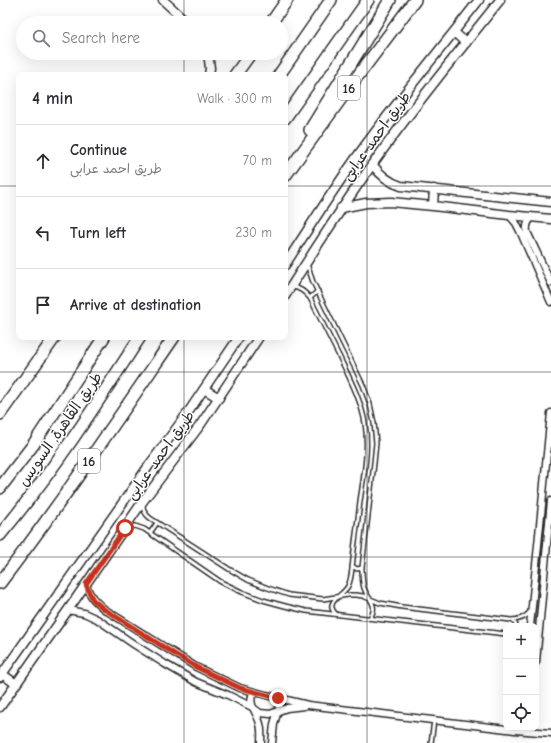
<!DOCTYPE html>
<meta charset="utf-8">
<style>
:root{--surface:#fff;--page:#f2f2f3;--text:#2b2b33;--muted:#7c7c81;--line:#e1e1e2}
body{margin:0;font-family:"Comic Neue","Playpen Sans Arabic",sans-serif;background:var(--page);color:var(--text)}
.controls{position:absolute;right:12px;bottom:12px;display:grid;overflow:hidden;border-radius:8px;box-shadow:0 4px 16px #0002}
.controls button{width:36px;height:36px;display:grid;place-items:center;padding:0;border:0;border-bottom:1px solid var(--line);background:var(--surface);color:var(--text);font:20px sans-serif}
.stop{position:absolute;width:12px;height:12px;margin:-9px;border:3px solid #c8321e;border-radius:50%;background:#fff}
.stop.end{background:#c8321e;border-color:#fff;box-shadow:0 1px 4px #0008}
.list{margin:0;padding:0;list-style:none}
h2{display:flex;justify-content:space-between;align-items:center;height:52px;margin:0;padding:0 16px;font-size:17px}
h2 small{font-size:13px;font-weight:400;color:var(--muted)}
.list li{display:grid;grid-template-columns:26px 1fr auto;gap:12px;align-items:center;box-sizing:border-box;height:72px;padding:0 16px;border-top:1px solid var(--line)}
.list b{display:block;font-size:15px;white-space:nowrap}
.list p{margin:0;font-size:13px;white-space:nowrap;color:var(--muted)}
.list em{font-size:13px;font-style:normal;color:var(--muted)}
.icon{flex:none;width:22px;height:22px;fill:none;stroke:currentColor;stroke-width:2;stroke-linecap:round;stroke-linejoin:round}
.map{position:relative;flex:none;width:551px;height:743px;overflow:hidden}
.search{position:absolute;background:var(--surface);box-shadow:0 4px 16px #0002;left:16px;top:16px;width:272px;height:44px;display:flex;align-items:center;gap:10px;box-sizing:border-box;padding:0 14px;border-radius:22px;color:var(--muted);font-size:15px}
.panel{position:absolute;background:var(--surface);box-shadow:0 4px 16px #0002;left:16px;top:72px;width:272px;height:268px;border-radius:8px}
.map>svg:first-child{display:block}
.lines{fill:none;stroke-linecap:round;stroke-linejoin:round}
.lane-casing{stroke:#2b2b2b;stroke-width:6}
.street-casing{stroke:#2b2b2b;stroke-width:9}
.secondary-casing{stroke:#2b2b2b;stroke-width:11}
.highway-casing{stroke:#2b2b2b;stroke-width:14}
.lane{stroke:#fff;stroke-width:3}
.street{stroke:#fff;stroke-width:6}
.secondary{stroke:#fff;stroke-width:8}
.highway{stroke:#fff;stroke-width:11}
.route{stroke:#c8321e;stroke-width:5}
.grid{fill:none;stroke:#2b2b2b;stroke-width:1;stroke-opacity:0.55}
.labels{text-anchor:middle;stroke-width:3;stroke-linejoin:round;paint-order:stroke}
.shield{fill:#fff;stroke:#6b6b6b;stroke-width:1}
.shield-label{font-size:14px;font-weight:bold;fill:#2b2b2b}
.street-label{font-size:15px;fill:#2b2b2b;stroke:#fff}
</style>
<div class="map">
<svg width="551" height="743" viewBox="0 0 551 743">
<rect width="100%" height="100%" fill="#fff"/>
<filter id="ink" filterUnits="userSpaceOnUse"><feTurbulence type="fractalNoise" baseFrequency=".025" numOctaves="2"/><feDisplacementMap in="SourceGraphic" scale="8" xChannelSelector="R" yChannelSelector="G"/><feConvolveMatrix kernelMatrix="1 2 1 2 8 2 1 2 1" color-interpolation-filters="sRGB"/></filter>
<g filter="url(#ink)">
<g class="lines">
<g class="lane-casing">
<path id="lane" d="M307,264l6,18 50,103 7,19 4,19 2,20 -2,20 -12,105c0,6 0,13 2,20 4,12 15,16 6,30
M293,287c7,1 12,5 17,11 10,20 20,40 30,60 10,21 21,42 25,65 4,26 -1,52 -5,78 -2,20 -5,39 -7,58 -1,8 -1,19 -5,27 -4,9 -25,16 -12,28
M310,298l8,-7
M143,505c0,6 3,10 7,13l79,51 19,11 20,8 21,7 34,4 25,-4h8l7,1 17,7 22,4 109,13c8,0 14,-2 19,-8
M127,527l8,-1 9,3 77,53 21,10 21,8 22,6 21,5 200,23
M150,533l7,-10
M352,566l5,3 5,-1
M513,621l2,2 1,3
M431,743l3,-23"/>
</g>
<g class="street-casing">
<path id="street" d="M509,215l7,8 5,10 30,69
M532,217c-4,4 -6,9 -5,15l24,51
M86,585c4,12 9,16 18,24l92,58 44,21 26,7 42,10 207,25 36,3
M68,610l16,3 13,6 38,26 30,19 31,18 32,13 24,12 8,6 10,1 17,-6 17,-2
M530,626l21,-213
M536,662l15,-161
M254,692c-8,11 4,21 6,32 2,6 1,13 1,19
M272,743l2,-19 6,-20 -2,-6"/>
</g>
<g class="secondary-casing">
<path id="secondary" d="M163,0l25,23
M454,32l12,11
M208,53l2,15 -1,7
M372,164c8,11 16,18 29,22l150,16
M433,206l1,-17
M341,208l25,-5 25,-1 42,4 76,9 42,4
M285,265c25,-39 49,-77 76,-114 38,-52 79,-101 118,-151
M285,296c28,-44 56,-88 87,-131 40,-57 85,-111 128,-165
M204,389l15,9
M2,674l14,10
M0,677l150,-213 37,-50 52,-77
M0,707l68,-97 75,-109 58,-77 58,-87"/>
</g>
<g class="highway-casing">
<path id="highway" d="M271,23l16,-23
M235,75l16,-22
M279,75l52,-75
M285,118l83,-118
M310,130l80,-130
M285,176l63,-87 67,-89
M0,414l55,-77
M0,488l33,-43 71,-108
M0,535c52,-62 96,-130 140,-198
M0,583c61,-80 117,-163 174,-246"/>
</g>
<use href="#lane" class="lane"/>
<use href="#street" class="street"/>
<use href="#secondary" class="secondary"/>
<use href="#highway" class="highway"/>
</g>
</g>
<g class="lines" filter="url(#ink)">
<path class="route" d="M125,528l-39,56 3,8 4,8 11,9 69,44 23,14 44,21 38,10"/>
</g>
<path class="grid" d="M184,0v23M367,0v743M184,53v22M0,186h19M285,186h266M184,337v406M0,372h551M0,557h551"/>
<g class="labels">
<g class="shield">
<rect x="338" y="76" width="22" height="24" rx="3"/>
<rect x="78" y="449" width="22" height="24" rx="3"/>
</g>
<g class="shield-label">
<text x="349" y="93">16</text>
<text x="89" y="466">16</text>
</g>
<g class="street-label">
<text transform="translate(376 136) rotate(-54)" y="5">طريق احمد عرابى</text>
<text transform="translate(60 429) rotate(-55)" y="5">طريق القاهرة, السويس</text>
<text transform="translate(160 455) rotate(-54)" y="5">طريق احمد عرابى</text>
</g>
</g>
</svg>
<div class="controls">
<button>+</button>
<button>−</button>
<button><svg class="icon" aria-label="locate" viewBox="0 0 24 24"><circle cx="12" cy="12" r="6"/><path d="M12 2v4M12 18v4M2 12h4M18 12h4"/></svg></button>
</div>
<div class="stop" style="left:125px;top:528px"></div>
<div class="stop end" style="left:278px;top:698px"></div>
<div class="search"><svg class="icon" aria-label="search" viewBox="0 0 24 24"><circle cx="10" cy="10" r="6"/><path d="M15 15l6 6"/></svg>Search here</div>
<section class="panel">
<h2>4 min<small>Walk · 300 m</small></h2>
<ul class="list">
<li><svg class="icon" aria-label="ahead" viewBox="0 0 24 24"><path d="M12 20V5M6 11l6-6 6 6"/></svg><div><b>Continue</b><p>طريق احمد عرابى</p></div><em>70 m</em></li>
<li><svg class="icon" aria-label="left" viewBox="0 0 24 24"><path d="M17 20v-9H6M10 6l-5 5 5 5"/></svg><div><b>Turn left</b></div><em>230 m</em></li>
<li><svg class="icon" aria-label="arrive" viewBox="0 0 24 24"><path d="M6 21V4h12l-3 4 3 4H6"/></svg><div><b>Arrive at destination</b></div></li>
</ul>
</section>
</div>
